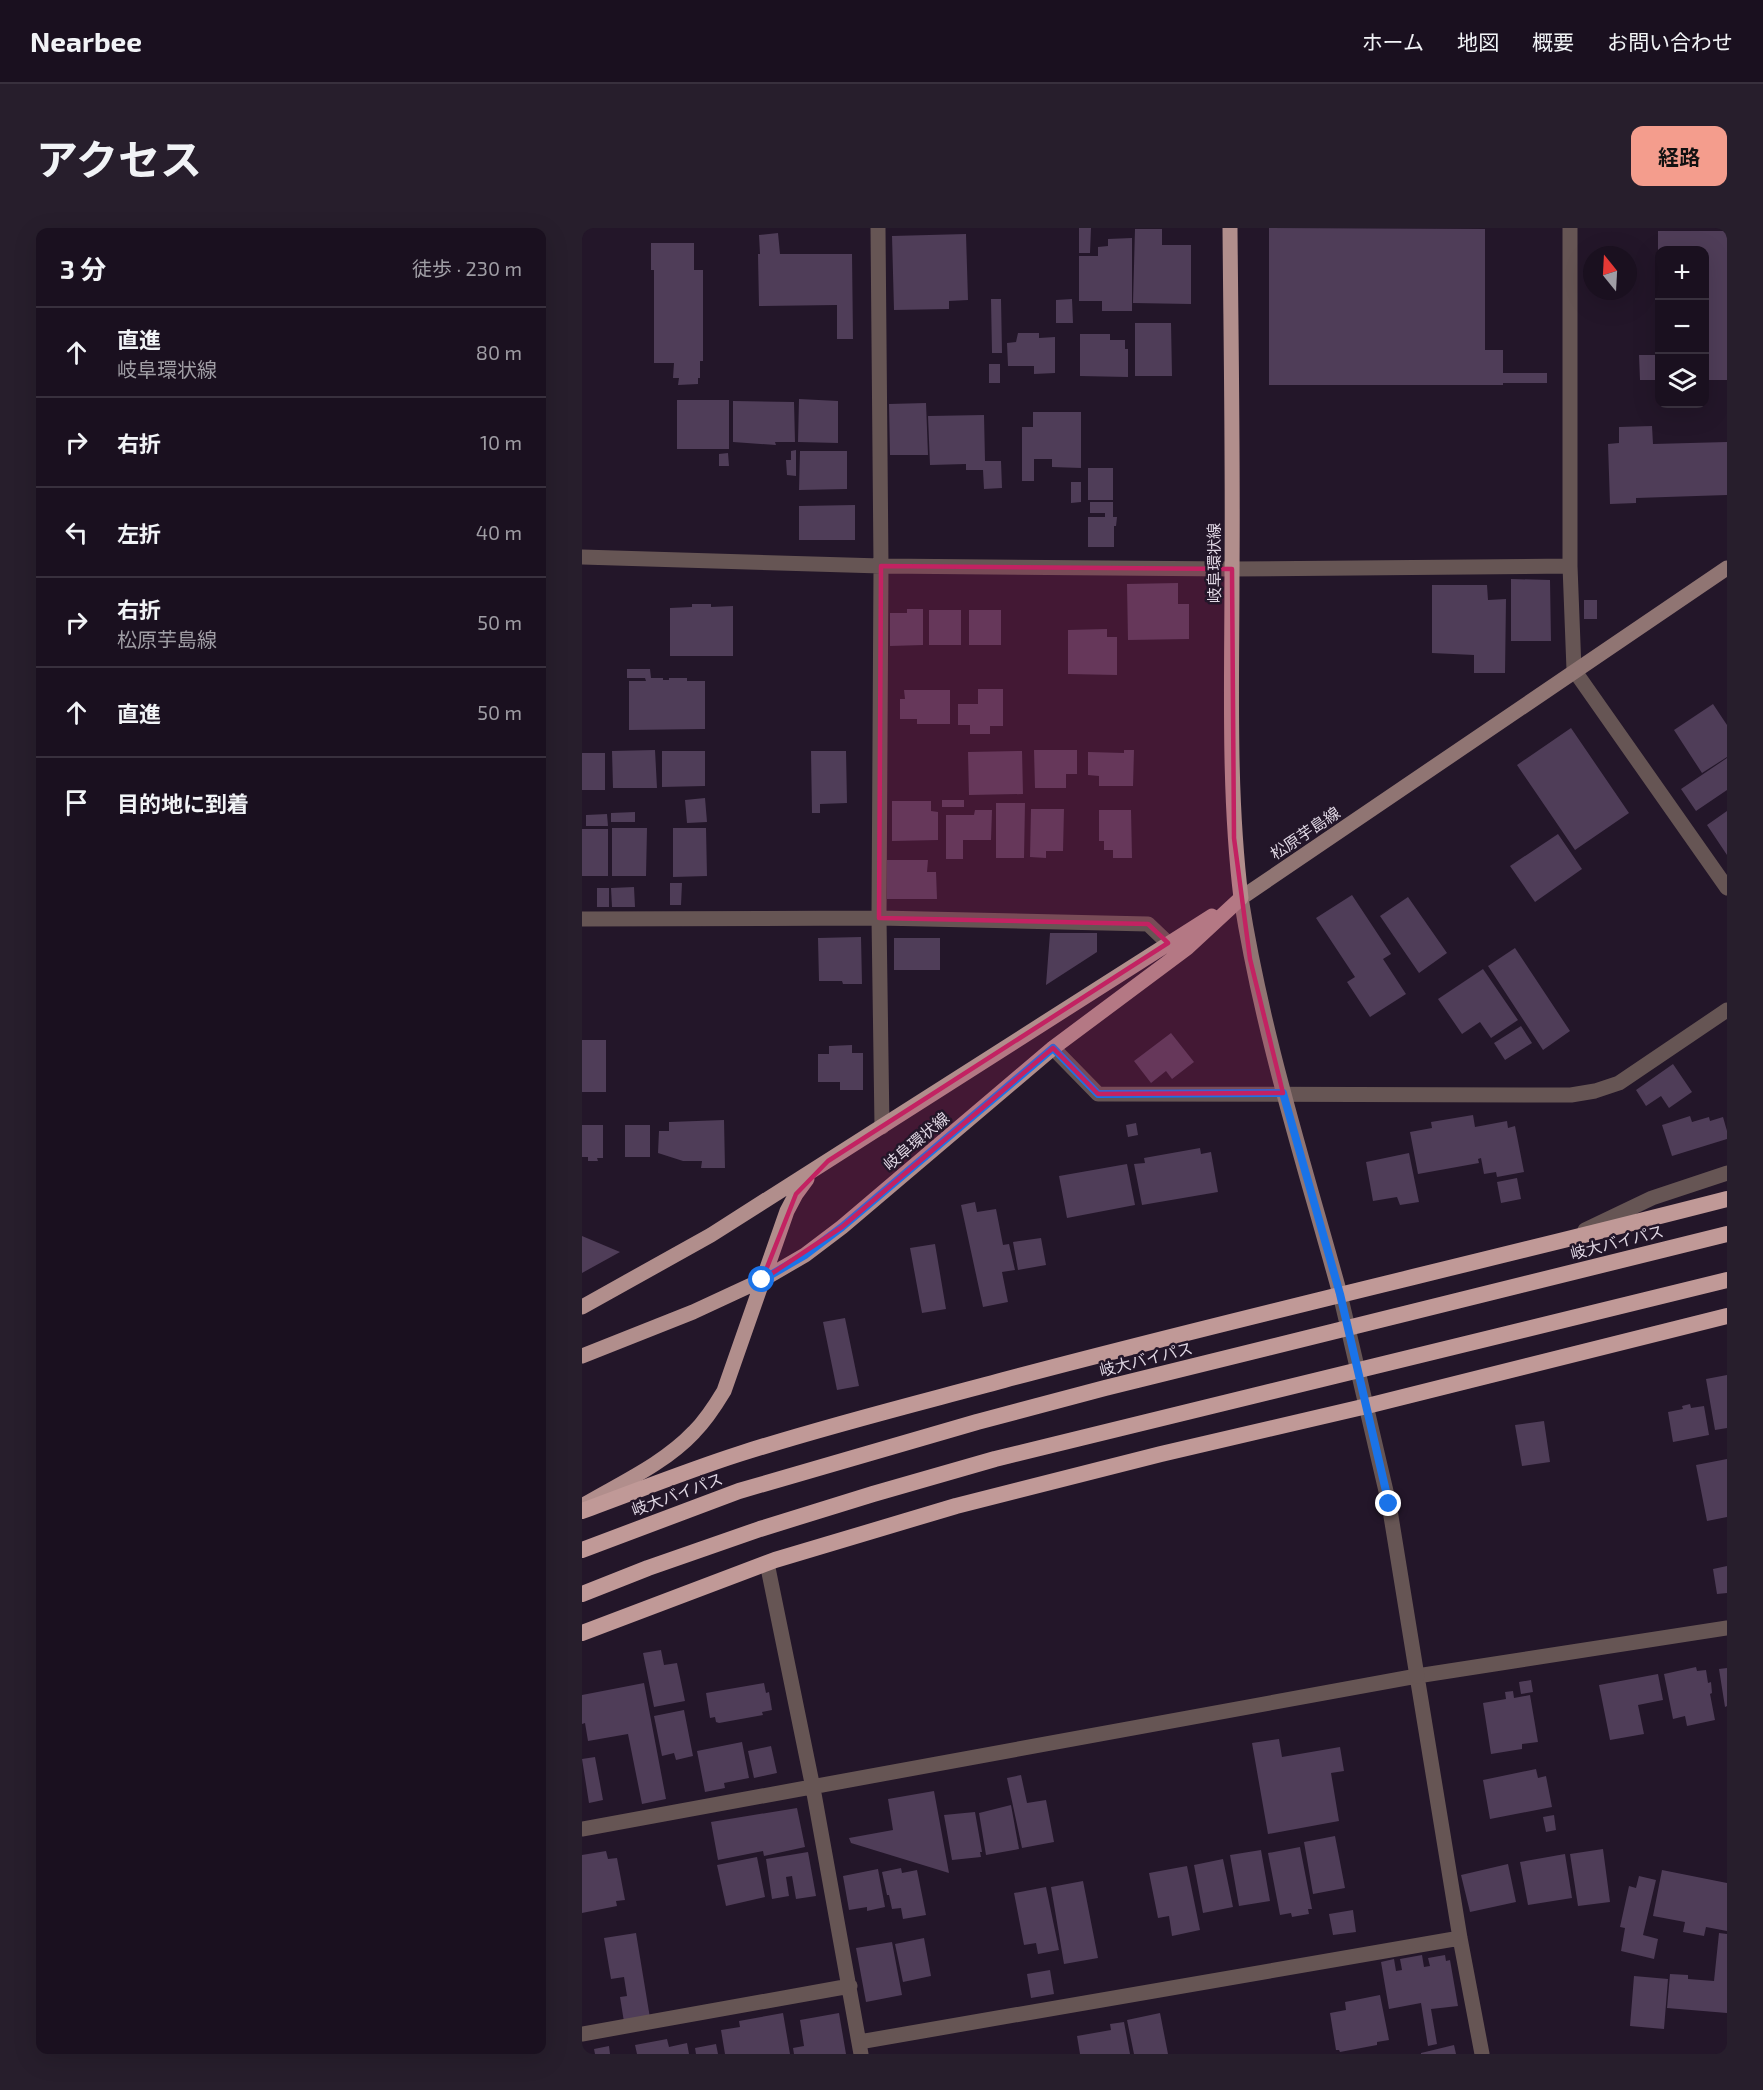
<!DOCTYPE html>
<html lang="ja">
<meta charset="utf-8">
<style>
:root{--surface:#1a101f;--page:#271e2c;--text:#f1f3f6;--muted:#9f9da4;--line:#38303d;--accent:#f49d8d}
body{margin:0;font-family:"Exo 2","Noto Sans JP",sans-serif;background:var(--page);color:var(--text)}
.controls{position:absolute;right:18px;top:18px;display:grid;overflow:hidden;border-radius:12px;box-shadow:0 6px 24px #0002}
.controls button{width:54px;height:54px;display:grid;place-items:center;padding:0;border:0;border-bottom:2px solid var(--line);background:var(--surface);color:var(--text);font:30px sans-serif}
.compass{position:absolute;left:1001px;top:18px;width:54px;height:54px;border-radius:50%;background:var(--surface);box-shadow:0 6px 24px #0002;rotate:342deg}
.stop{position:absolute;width:18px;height:18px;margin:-14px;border:4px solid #1a73e8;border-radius:50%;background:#fff}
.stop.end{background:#1a73e8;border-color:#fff;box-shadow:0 2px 6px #0008}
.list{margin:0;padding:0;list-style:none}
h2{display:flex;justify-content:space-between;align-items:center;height:78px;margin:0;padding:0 24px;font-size:26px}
h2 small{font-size:20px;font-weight:400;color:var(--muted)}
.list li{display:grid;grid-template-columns:39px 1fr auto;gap:18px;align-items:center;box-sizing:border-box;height:90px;padding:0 24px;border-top:2px solid var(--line)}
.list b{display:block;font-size:22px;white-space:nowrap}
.list p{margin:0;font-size:20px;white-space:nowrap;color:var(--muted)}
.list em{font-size:20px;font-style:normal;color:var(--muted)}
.icon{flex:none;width:33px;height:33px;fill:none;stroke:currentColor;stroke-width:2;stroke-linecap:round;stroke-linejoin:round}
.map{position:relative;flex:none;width:1145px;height:1826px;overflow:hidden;border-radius:12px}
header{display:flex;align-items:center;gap:36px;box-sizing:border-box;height:84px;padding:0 30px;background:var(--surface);border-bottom:2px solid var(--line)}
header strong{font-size:28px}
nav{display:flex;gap:33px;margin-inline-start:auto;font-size:21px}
.intro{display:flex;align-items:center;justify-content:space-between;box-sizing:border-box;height:144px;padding:0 36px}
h1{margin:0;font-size:42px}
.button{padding:15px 27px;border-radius:12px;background:var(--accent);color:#111;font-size:21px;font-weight:700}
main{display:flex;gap:36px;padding:0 36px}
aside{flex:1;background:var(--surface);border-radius:12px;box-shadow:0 6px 24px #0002}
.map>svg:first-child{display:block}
.building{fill:#4f3d58}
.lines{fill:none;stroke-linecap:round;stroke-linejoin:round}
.minor{stroke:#665554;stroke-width:15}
.tertiary{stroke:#665554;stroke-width:15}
.secondary{stroke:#907573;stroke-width:15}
.primary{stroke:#b18e8c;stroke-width:15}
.trunk{stroke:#c09997;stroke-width:16}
.route{stroke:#1a73e8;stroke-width:8}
.marked{fill:#c32262;fill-opacity:0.2;stroke:#c32262;stroke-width:4.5;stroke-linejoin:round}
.labels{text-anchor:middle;stroke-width:5;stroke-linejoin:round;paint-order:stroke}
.street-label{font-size:16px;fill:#dfd6e3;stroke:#231629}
</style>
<header>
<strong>Nearbee</strong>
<nav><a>ホーム</a><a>地図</a><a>概要</a><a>お問い合わせ</a></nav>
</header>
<div class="intro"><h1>アクセス</h1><a class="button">経路</a></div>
<main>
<aside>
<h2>3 分<small>徒歩 · 230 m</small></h2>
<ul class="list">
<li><svg class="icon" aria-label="ahead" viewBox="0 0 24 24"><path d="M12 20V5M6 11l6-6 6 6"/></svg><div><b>直進</b><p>岐阜環状線</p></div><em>80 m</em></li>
<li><svg class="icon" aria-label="right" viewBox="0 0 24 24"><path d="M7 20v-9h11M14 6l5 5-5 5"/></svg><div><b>右折</b></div><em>10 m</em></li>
<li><svg class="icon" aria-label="left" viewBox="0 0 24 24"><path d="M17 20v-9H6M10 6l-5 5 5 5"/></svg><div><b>左折</b></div><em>40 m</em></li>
<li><svg class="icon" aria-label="right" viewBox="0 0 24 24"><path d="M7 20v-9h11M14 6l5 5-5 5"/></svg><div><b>右折</b><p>松原芋島線</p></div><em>50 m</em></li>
<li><svg class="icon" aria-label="ahead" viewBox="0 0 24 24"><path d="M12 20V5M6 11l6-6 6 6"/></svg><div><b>直進</b></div><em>50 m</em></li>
<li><svg class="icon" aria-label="arrive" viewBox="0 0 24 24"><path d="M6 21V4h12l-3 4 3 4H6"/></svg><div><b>目的地に到着</b></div></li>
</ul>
</aside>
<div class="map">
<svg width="1145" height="1826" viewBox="0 0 1145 1826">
<rect width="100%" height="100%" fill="#231629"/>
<path class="building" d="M497,0h12l-1,25h-11z
M687,0l216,1v121h18v23h44v10h-44v2h-234z
M553,1h27v16h29v59l-58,-1z
M1076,3h69v149h-23v-130h-46z
M196,5l2,21h72l1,85h-16v-34l-78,1 -1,-52h2l-1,-19z
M384,6l2,66 -19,1v8l-55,1 -2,-74z
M550,10v73h-30v-10h-23v-45h19v-9l10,-1v-7z
M69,15h43v27h9v91h-3v17h-2v6l-20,1 1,-7h-6l1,-15h-20v-93h-3z
M409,71h10l1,54h-10z
M490,71l1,24h-17v-23z
M553,95h36l1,53h-37z
M436,105h21v5l16,-1v36l-21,1v-8h-26l-1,-23 9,-1z
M498,106h30v6h15v9h3v28l-48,-1z
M1057,127h20v25h-19z
M407,136h11v19h-11z
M217,171l39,2v42l-40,-1z
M95,172h52v49h-52z
M151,173l61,1 1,40h-20l1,3 -43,-3z
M344,175l2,52h-38l-1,-51z
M451,184h48v56l-29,-1v-8h-18v22h-12v-54h11z
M402,187l1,46h16l1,27 -18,1 -1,-19h-17v-6l-36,1 -2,-49z
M1070,198l1,18 74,-2v53l-91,3v5l-26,1 -2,-60 11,-1v-16z
M214,222v26l-9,-1 -1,-15h5v-9z
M218,223h47v38l-48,1z
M146,225l1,13h-10v-12z
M506,240h25v32h-25z
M489,254h10v20l-10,1z
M508,274h23v15h4l-1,9h-2v21h-26v-30h17v-4h-15z
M273,277v35h-56v-34z
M929,351l39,1 1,61h-40z
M596,355v21h11v35l-61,1 -1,-56z
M850,357h55l1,15 18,-1 -1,74h-31v-18l-42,-2z
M1002,372h13v19h-13z
M110,376h19v3l22,-1v50h-63v-48l22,-1z
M325,381h16v36l-33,1v-33h17z
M347,382h32v35h-32z
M387,382h32v35h-32z
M525,401v8h10v38l-49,-1v-44z
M45,441h23l1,9h12v2h6v-2h18v3h18v48l-76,1v-49h17l-1,-3h-18z
M396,461h25v37h-13v8h-20v-9h-12v-21h20z
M322,462h46v34h-33v-5h-17v-20h5z
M1131,476l14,21v32l-25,16 -28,-43z
M989,500l58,85 -54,37 -58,-85z
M73,522l2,38h-44l-1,-37z
M452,522h43v24h-11v14h-31z
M542,522h10l-1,36h-34v-10l-11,-1v-23l36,1z
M80,523h43v35l-43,1z
M229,523h35l1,52 -27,1v9h-8z
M440,523l1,43 -54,1 -1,-43z
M0,525h23v37h-23z
M1145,530v32l-31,21 -15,-22z
M123,570l2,24 -20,1 -2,-23z
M360,572h22v7h-22z
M310,573h39v10l7,1v28l-46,1z
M414,575h29l-1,55h-28z
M449,581h33l-1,42h-17v7l-16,-1z
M393,582h17l-1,30h-28v19h-17v-44h28z
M517,582h32l1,48h-19v-8h-9v-9h-5z
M1145,583v44l-20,-30z
M53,584v10h-24v-9z
M25,586l1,12h-22v-11z
M30,600h35l-1,48h-34z
M91,600h33l1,48 -34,1z
M0,601h26v47h-26z
M976,606l24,35 -47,33 -25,-36z
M305,632h41l-1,12h9l1,27h-50z
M88,655h12l-1,22h-11z
M52,659l1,20h-23l-1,-19z
M15,660h12v19h-12z
M770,667l39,59 -8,5 23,35 -36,23 -23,-35 8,-5 -39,-59z
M826,669l39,56 -28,20 -39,-57z
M468,705h47v19l-51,33z
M279,709l1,47h-19l-1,-3h-23l-1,-43z
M312,710h46v32h-46z
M933,720l55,83 -27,19 -55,-84z
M901,741l35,51 -27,18 -11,-16 -18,12 -24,-35z
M939,798l11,17 -27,17 -11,-17z
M589,805l23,29 -22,17 -6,-8 -15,12 -17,-22z
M0,812h24v52h-24z
M270,817v8h11v37h-23v-8h-22v-28h11v-8z
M1091,836l19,28 -23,16 -8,-12 -15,10 -10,-16z
M891,887l2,12 32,-6 1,7 7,-2 9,46 -27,5 -1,-5 -12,2 -3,-16 -3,1 1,4 -61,11 -8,-42 22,-4 -1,-6z
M1108,888l2,6 17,-5 1,4 13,-4 4,14v8l-55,17 -10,-31z
M142,892l1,48h-24l1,-7h-19l-25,-8 1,-22h10v-9z
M554,895l2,12 -10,2 -2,-12z
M0,897h21v33h-6l1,3h-10v-4h-6z
M43,897h25v32h-25z
M618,920l1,6 10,-2 7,40 -76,13 -8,-41 11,-1 -1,-5z
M827,925l10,49 -19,3 -3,-8 -24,4 -7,-39z
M545,936l8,41 -68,13 -8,-42z
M935,950l4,21 -20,4 -4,-21z
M393,974l2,10 19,-3 7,36 6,-1 6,26 -13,2 6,30 -25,5 -22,-102z
M0,1008l38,16 -38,21z
M459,1010l5,27 -28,5 -5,-28z
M353,1016l11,65 -24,4 -12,-65z
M263,1090l14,68 -22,4 -14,-68z
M1145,1147v53l-12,2 -9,-51z
M1108,1176l1,4 13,-2 5,29 -36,7 -5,-30 15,-3 -1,-3z
M962,1193l6,41 -28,4 -7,-41z
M1145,1231v58l-20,4 -11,-56z
M1145,1338v27l-10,1 -4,-25z
M79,1422l3,15 13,-2 8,38 -31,6 -11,-54z
M1114,1439l1,4 9,-1 2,13 3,-1 1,11 -2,1 5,26 -28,6 -2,-10 -12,3 -9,-45z
M1145,1440v38l-2,1 -6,-38z
M1076,1446l5,26 -25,5 6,29 -34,6 -11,-55z
M949,1452l2,12 -12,2 -2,-12z
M62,1455l22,116 -24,5 -14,-70 -40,7 -3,-18 -3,1v-29z
M182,1455l2,10 3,-1 3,18 -10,2 1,3 -44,8 -3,-1 -1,-5 -5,1 -4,-25z
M931,1463l1,7 16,-3 8,47 -16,2v5l-31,5 -8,-51 23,-4 -1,-7z
M102,1482l9,46 -17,4 -2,-7 -12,3 -8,-40z
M697,1511l3,18 58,-10 4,24 -13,2 8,48 -71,13 -16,-91z
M160,1514l7,36 -25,5 1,5 -20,4 -8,-41z
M189,1518l6,27 -23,5 -6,-27z
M13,1529l8,43 -14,3 -7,-44z
M954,1541l2,9 8,-2 6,31 -62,12 -7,-39z
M439,1547l6,28 19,-3 8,42 -32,6 -15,-70z
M352,1563l15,82 -98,-30 -2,-5 44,-8 -5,-31z
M429,1577l8,44 -33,6 -7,-42z
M215,1580l8,39 -41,9 -1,-5 -45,9 -7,-38z
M393,1584l7,40h-2l1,5 -29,3 -8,-45z
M972,1587l2,15 -10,2 -3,-15z
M753,1608l10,52 -32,6 -9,-52z
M718,1619l12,62h-4l1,5 -17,3 -1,-4 -11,2 -12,-62z
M1021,1621l7,53 -32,4 -8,-52z
M679,1622l9,51 -31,5 -9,-51z
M24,1623l2,8 9,-1 8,42 -9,1 1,5 -35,7v-58z
M226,1624l8,44 -20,3 -4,-23 -6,1 3,19 -17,3 -6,-40z
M983,1626l7,44 -44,7 -8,-43z
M175,1629l8,40 -39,9 -9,-41z
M641,1631l10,48 -30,6 -9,-48z
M926,1636l8,38 -46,10 -9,-37z
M605,1638l13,64 -28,6 -3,-20 -11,2 -9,-45z
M319,1640l1,5 15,-3 9,45 -23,4 -2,-11 -9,1 -3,-14h-2l-5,-23z
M296,1641l7,38 -18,4v-4l-18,3 -6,-34z
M1080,1642l65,13v48l-21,-4 -2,9 -21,-4 2,-10 -32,-6z
M1057,1648l17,4 -13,55 15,4 -4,20 -33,-8 4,-23 -5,-1 9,-41 7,2z
M501,1653l15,77 -34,6 -13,-77z
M464,1659l13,63 -21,4 -2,-11 -12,2 -10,-52z
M771,1682l3,22 -23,3 -4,-21z
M54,1705l14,85 -26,4 -4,-25 7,-1 -3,-19 -13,2 -7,-41z
M1137,1705l8,1v79l-60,-5 3,-34 18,1v4l26,2z
M342,1710l7,38 -28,6 -8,-38z
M310,1714l10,53 -36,7 -10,-54z
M840,1727l2,12 6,-1 -2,-8 17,-3 1,6 4,-1 8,46 -27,3 6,35 -9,2 -7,-43 -32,6 -8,-47 13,-3 2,12 6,-1 -2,-11z
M468,1742l4,24 -23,4 -4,-24z
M1052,1748l34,3 -4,50 -34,-3z
M798,1767l9,45 -12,2v3l-37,7 -1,-2h-3l-6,-37 16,-3 -1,-8z
M201,1785l7,41h-65l-4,-24 19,-3 -1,-6z
M257,1785l7,41h-52l-1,-6 11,-2 -4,-26z
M578,1785l8,41h-34l-7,-34z
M542,1794l6,32h-50l-3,-18 34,-6 -1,-6z
M85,1811l2,8 18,-4 2,11h-52l-2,-9z
M134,1816l2,10h-22l-1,-6z
M872,1817l2,9h-35v-1z
M27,1818l1,8h-15l-1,-5z"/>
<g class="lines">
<path class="minor" d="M296,0l3,338 -2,352 3,209
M988,0v338l4,104 153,218
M0,329l299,9 351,3 338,-3
M0,691l297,-1 269,6 20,19
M471,820l45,46 473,1 24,-4 24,-8 108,-73
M1003,1002l67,-32 75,-25
M185,1335l46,225 48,266
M835,1448l43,262 22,116
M0,1601l835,-153 310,-48
M0,1806l268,-48
M277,1814l601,-104"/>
<path class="tertiary" d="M758,1066l49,210 28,172"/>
<path class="secondary" d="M758,1066c-36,-131 -78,-261 -99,-396l486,-330"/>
<path class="primary" d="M648,0c1,115 3,230 2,345 0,108 -4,217 9,325
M0,1079l129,-72 501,-319
M0,1128l111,-44 69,-32 43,-25 37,-28 211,-179 134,-100 54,-50
M0,1278c37,-22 82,-42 112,-74 12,-12 21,-26 30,-41l63,-180 9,-17 11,-15"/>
<path class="trunk" d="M0,1283c52,-19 104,-40 157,-57 87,-28 176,-50 265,-74 240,-64 482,-119 723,-181
M0,1322l157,-59 238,-69 128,-34 622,-154
M0,1366l66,-26 112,-39 113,-35 122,-35 732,-179
M0,1405l193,-73 181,-54 205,-52 206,-48 360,-90"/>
</g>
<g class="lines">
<path class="route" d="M180,1052l43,-25 37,-28 211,-179 45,46 185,-1 57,201 49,210"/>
</g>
<path class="marked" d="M299,338l351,3 2,269 16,121 33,134 -185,1 -45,-46 -211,179 -80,53 34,-86 32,-33 340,-218 -20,-19 -269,-6z"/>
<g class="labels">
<g class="street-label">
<text transform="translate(632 335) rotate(-90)" y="6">岐阜環状線</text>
<text transform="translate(723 605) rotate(-34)" y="6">松原芋島線</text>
<text transform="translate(334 913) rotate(-40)" y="6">岐阜環状線</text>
<text transform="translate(1035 1014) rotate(-14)" y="6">岐大バイパス</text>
<text transform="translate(564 1131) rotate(-14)" y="6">岐大バイパス</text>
<text transform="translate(95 1266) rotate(-20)" y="6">岐大バイパス</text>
</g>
</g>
</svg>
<div class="controls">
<button>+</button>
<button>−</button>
<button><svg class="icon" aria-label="layers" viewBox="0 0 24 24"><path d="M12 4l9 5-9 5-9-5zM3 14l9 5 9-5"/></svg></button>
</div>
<svg class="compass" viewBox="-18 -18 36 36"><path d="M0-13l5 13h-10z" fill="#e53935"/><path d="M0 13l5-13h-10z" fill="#9f9da4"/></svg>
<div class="stop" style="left:180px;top:1052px"></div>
<div class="stop end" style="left:807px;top:1276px"></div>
</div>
</main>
